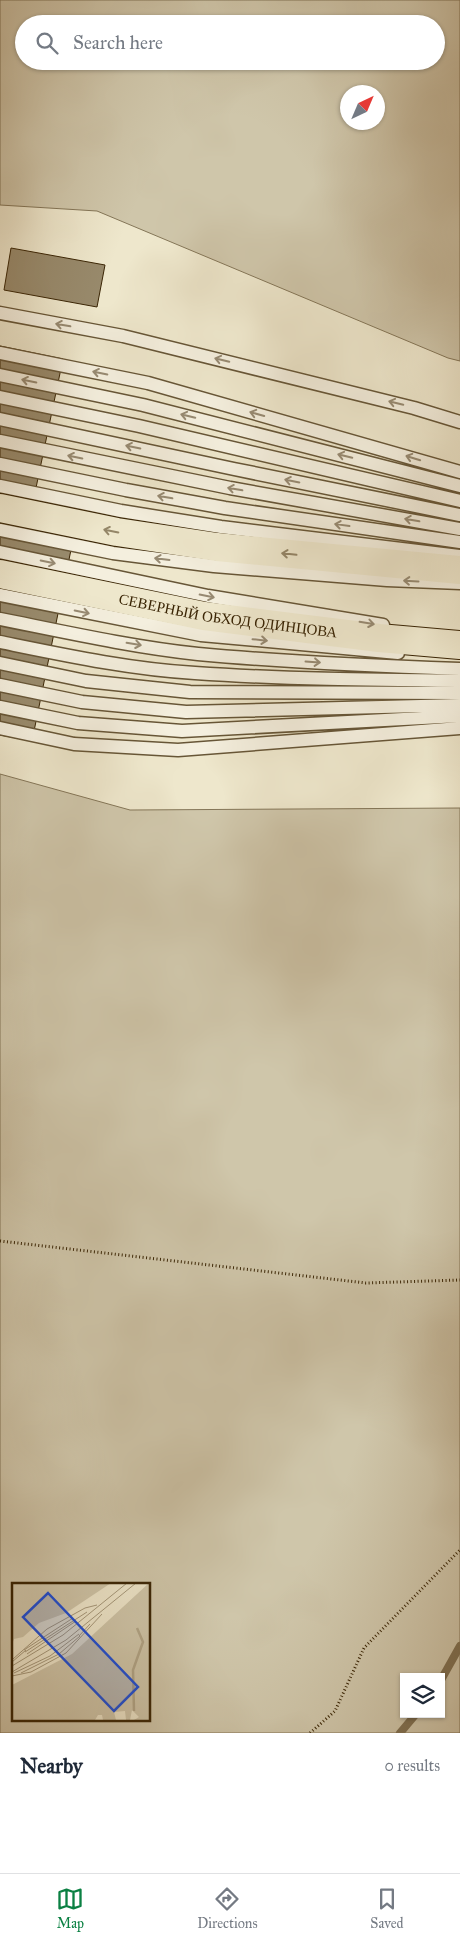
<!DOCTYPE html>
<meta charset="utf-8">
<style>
:root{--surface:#fff;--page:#f2f2f3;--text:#1f2937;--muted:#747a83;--line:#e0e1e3;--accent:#0b8043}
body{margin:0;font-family:"IM FELL Great Primer",serif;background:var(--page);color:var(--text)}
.controls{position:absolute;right:15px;bottom:15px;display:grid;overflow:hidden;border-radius:0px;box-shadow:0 1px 4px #0004}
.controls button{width:45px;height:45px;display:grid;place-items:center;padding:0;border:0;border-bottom:1px solid var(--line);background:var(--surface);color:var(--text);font:25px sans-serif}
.compass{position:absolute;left:340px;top:85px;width:45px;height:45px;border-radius:50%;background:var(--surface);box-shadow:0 1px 4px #0004;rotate:44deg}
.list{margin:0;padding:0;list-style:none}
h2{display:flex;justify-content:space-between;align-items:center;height:65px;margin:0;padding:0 20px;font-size:21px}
h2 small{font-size:16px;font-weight:400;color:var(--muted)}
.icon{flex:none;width:28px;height:28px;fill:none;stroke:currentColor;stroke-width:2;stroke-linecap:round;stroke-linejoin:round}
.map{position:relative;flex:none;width:460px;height:1733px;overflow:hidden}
.search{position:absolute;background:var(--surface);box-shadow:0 1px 4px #0004;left:15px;right:15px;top:15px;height:55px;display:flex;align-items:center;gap:12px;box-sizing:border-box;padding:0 18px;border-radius:28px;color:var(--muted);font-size:19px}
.sheet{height:140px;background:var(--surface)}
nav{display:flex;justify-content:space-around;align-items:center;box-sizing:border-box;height:70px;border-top:1px solid var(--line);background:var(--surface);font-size:14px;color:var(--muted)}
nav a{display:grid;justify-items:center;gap:2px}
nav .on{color:var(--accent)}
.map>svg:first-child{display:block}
.green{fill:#cfc6aa;stroke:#847658;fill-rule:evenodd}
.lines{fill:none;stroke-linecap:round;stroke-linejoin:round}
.stream{stroke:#817254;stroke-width:8}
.building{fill:#988a6c;stroke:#3a2505}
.service-casing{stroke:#675637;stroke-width:15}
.trunk-casing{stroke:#3a2505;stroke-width:30}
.path{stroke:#3a2505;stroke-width:3;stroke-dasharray:1 2.5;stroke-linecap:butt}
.service{stroke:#f4efde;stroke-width:12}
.trunk{stroke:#eee7cc;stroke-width:28}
.oneway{stroke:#978a72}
.oneway2{stroke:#948668}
.labels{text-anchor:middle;stroke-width:4.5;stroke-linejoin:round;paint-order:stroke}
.street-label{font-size:15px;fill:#3a2505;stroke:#f4efde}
.inset-river{fill:none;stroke:#b1a588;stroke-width:2.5}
.inset-road{fill:none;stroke:#a6997c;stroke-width:1}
.view{fill:#1d4ed8;fill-opacity:0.15;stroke:#1d4ed8;stroke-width:2.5}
.inset-edge{fill:none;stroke:#3a2505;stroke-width:2.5}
</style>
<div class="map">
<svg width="460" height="1733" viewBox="0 0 460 1733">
<rect width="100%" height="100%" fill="#eee7cc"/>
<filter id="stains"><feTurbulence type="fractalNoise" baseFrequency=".004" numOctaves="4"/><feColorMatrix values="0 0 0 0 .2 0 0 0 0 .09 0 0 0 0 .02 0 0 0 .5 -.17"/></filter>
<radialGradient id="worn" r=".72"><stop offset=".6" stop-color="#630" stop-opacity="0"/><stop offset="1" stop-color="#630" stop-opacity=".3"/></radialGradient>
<path class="green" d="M0,0h460v361l-12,-3 -351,-147 -97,-6zM24,24h412v37h-412zM378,92v30h-30v-30z
M0,774l130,36 330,-2v925h-460zM149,1584v135h-135v-135zM404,1677h37v37h-37z"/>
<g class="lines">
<path class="stream" d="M441,1680l19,-34
M400,1733l16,-19"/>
</g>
<path class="building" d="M11,248l94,17 -8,42 -93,-17z
M0,346l63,13 -35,167 46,9 -42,206 -32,-6v-162l2,-12 -2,-1z"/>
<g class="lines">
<g class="service-casing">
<path id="service" d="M0,313l123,23 291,72 46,14
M0,353l148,30 312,89
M0,375l143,30 317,81
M0,397l139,29 321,75
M0,419l234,50 226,46
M0,441l230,47 230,41
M0,464l126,26 99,18 235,34
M0,486l121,25 100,16 239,29
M0,530l113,23 101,13 173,14 73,3
M0,552l208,44 175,29
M0,595l201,40 197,18
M0,619c65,13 132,28 198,35 87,8 175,12 262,15
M0,642c64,13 129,27 195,31 88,6 177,7 265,8
M0,663l86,18 104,11 270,1
M0,685l82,17 104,10 274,-7
M0,707l78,16 104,8 278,-15
M0,728l74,16 104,6 282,-22"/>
</g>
<g class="trunk-casing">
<g id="trunk">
<path d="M0,508l117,24 100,15 243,23"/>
<path id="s1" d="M0,574l204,42 175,22 81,7"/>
</g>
</g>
<path class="path" d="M0,1241l366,42 94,-3
M310,1733l25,-22 29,-63 96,-98"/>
<use href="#service" class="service"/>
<use href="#trunk" class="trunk"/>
</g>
<defs><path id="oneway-shaft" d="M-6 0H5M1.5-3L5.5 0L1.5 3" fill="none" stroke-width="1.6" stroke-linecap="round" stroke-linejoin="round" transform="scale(1.25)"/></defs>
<g class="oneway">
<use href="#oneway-shaft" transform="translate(63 325) rotate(-170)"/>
<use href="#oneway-shaft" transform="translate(222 360) rotate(-166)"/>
<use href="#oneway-shaft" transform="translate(100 373) rotate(-168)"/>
<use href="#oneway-shaft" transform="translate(29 381) rotate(-168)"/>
<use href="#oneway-shaft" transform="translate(396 403) rotate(-166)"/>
<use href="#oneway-shaft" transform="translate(257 414) rotate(-164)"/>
<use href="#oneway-shaft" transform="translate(188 416) rotate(-166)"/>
<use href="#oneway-shaft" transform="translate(133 447) rotate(-168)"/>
<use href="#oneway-shaft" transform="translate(345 456) rotate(-166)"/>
<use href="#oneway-shaft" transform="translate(75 457) rotate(-168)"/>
<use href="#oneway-shaft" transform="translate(413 458) rotate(-163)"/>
<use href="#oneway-shaft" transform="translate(292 481) rotate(-169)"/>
<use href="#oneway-shaft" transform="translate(235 489) rotate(-170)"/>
<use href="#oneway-shaft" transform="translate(165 497) rotate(-170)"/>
<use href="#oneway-shaft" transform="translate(412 520) rotate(-170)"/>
<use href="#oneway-shaft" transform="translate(342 525) rotate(-172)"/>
<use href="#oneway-shaft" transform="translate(162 559) rotate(-173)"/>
<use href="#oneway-shaft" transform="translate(48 562) rotate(12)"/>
<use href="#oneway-shaft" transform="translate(411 581) rotate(-177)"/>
<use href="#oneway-shaft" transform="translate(207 596) rotate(11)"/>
<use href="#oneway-shaft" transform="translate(82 612) rotate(12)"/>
<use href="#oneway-shaft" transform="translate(367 623) rotate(9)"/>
<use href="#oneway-shaft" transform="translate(260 640) rotate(6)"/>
<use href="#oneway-shaft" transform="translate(134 644) rotate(9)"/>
<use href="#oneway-shaft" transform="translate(313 662) rotate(4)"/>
</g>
<g class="oneway2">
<use href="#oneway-shaft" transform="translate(111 531) rotate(-169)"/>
<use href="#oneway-shaft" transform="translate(289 554) rotate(-174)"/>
</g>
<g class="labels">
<g class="street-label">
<text dy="5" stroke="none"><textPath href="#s1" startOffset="232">СЕВЕРНЫЙ ОБХОД ОДИНЦОВА</textPath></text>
</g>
</g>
<g transform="translate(12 1583)">
<rect width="138" height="138" fill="#eee7cc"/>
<path d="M0,0h99l-45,30 -27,10 -16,14 -9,2 -2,5zM137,0v137h-15l5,-3 -7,-7 -2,10h-4l-1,-9 -11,1 2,8h-13l-1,-5h-4l-3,5h-83v-35l60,-31z" fill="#cfc6aa"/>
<path class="inset-river" d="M122,128l-1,-41 10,-28 -6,-14"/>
<path class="inset-road" d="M67,53l11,-12M12,67l49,-32M13,69l62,-40M15,71l49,-33M1,76l34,-30 38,-21 12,-3M0,79l14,-12M0,83l51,-31 64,-52M0,89l54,-32 70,-57M2,90l36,-17 29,-22M9,90l38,-19 21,-18M0,93l19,-4 35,-19 36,-39"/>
<path class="view" d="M36,10l90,94 -24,24 -91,-94z"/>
<rect width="138" height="138" class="inset-edge"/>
</g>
<rect width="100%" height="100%" filter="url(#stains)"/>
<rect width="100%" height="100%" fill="url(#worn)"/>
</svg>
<div class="controls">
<button><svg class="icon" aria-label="layers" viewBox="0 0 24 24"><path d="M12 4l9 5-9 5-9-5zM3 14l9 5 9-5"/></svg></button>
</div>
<svg class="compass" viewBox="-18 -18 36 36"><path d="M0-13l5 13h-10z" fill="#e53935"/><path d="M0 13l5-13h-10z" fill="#747a83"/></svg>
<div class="search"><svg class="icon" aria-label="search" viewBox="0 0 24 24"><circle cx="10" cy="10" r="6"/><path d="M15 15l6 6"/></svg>Search here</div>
</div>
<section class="sheet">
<h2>Nearby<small>0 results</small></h2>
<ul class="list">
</ul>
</section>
<nav>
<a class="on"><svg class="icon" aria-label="map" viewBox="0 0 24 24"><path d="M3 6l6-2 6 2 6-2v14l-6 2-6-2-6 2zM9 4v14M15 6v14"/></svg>Map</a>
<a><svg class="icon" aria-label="directions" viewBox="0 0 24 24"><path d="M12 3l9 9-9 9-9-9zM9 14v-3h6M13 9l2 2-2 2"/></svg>Directions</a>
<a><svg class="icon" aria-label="saved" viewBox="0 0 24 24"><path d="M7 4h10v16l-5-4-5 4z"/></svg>Saved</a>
</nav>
